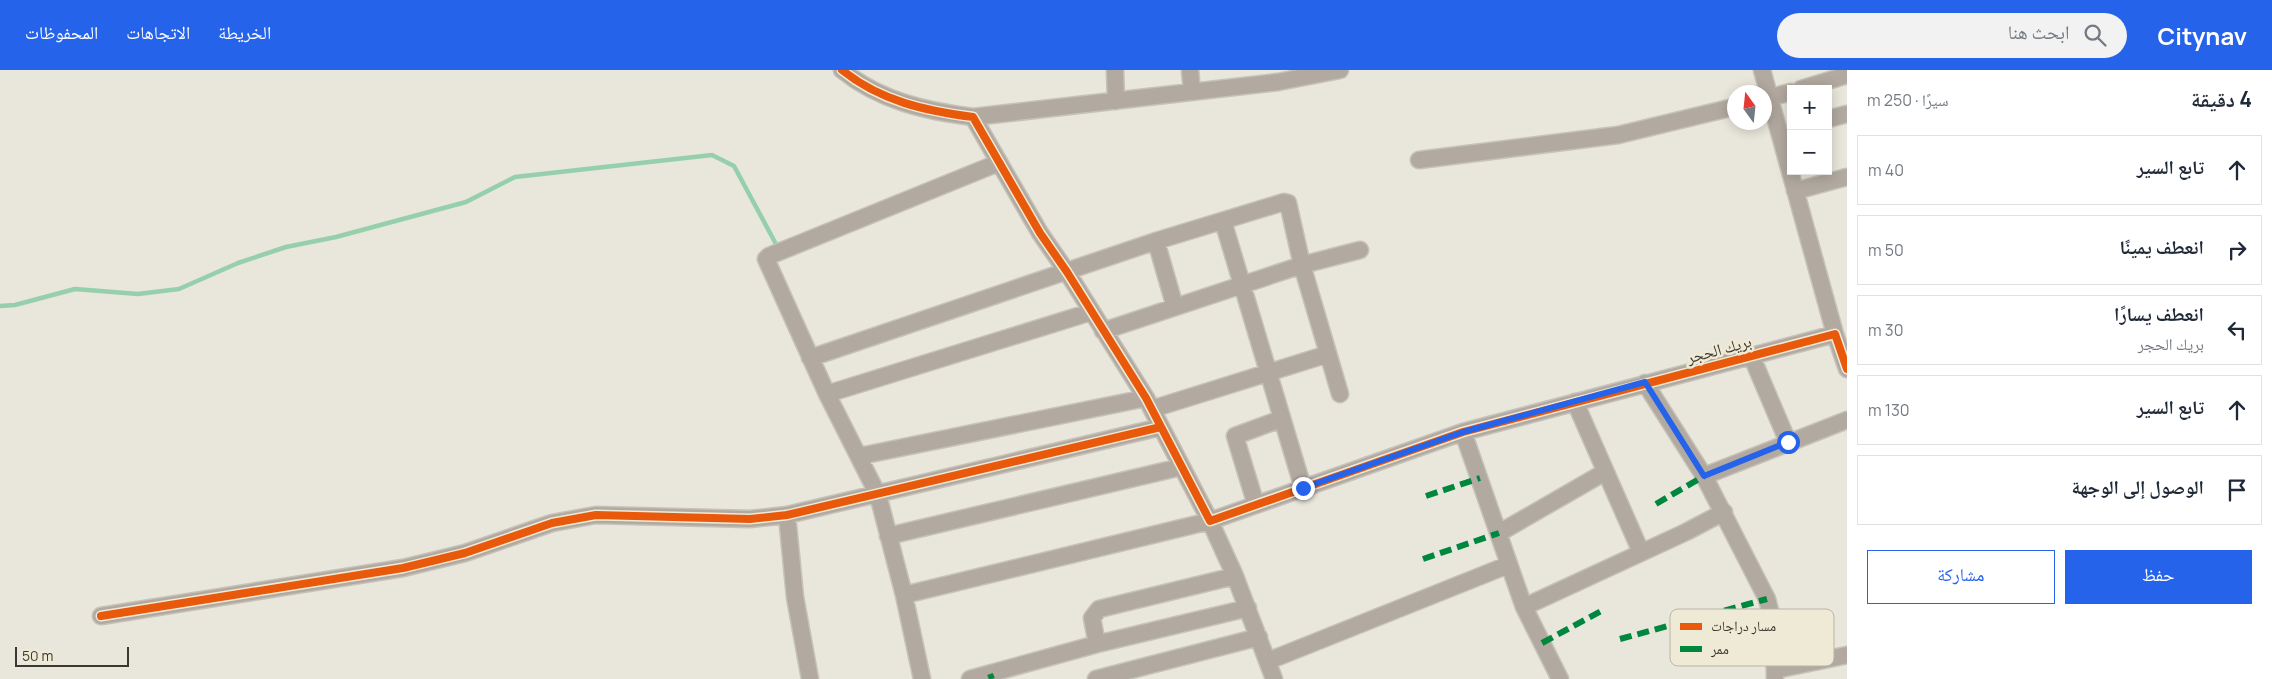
<!DOCTYPE html>
<html lang="ar">
<meta charset="utf-8">
<style>
:root{--surface:#fff;--page:#f2f2f3;--text:#1f2937;--muted:#747a83;--line:#e0e1e3;--accent:#2563eb}
body{margin:0;font-family:Manrope,"Noto Naskh Arabic",sans-serif;background:var(--page);color:var(--text);direction:rtl}
.controls{position:absolute;right:15px;top:15px;display:grid;overflow:hidden;border-radius:0px;box-shadow:0 2px 12px #0003}
.controls button{width:45px;height:45px;display:grid;place-items:center;padding:0;border:0;border-bottom:1px solid var(--line);background:var(--surface);color:var(--text);font:25px sans-serif}
.compass{position:absolute;left:1727px;top:15px;width:45px;height:45px;border-radius:50%;background:var(--surface);box-shadow:0 2px 12px #0003;rotate:345deg}
.scale{position:absolute;left:15px;bottom:12px;width:114px;box-sizing:border-box;padding-left:5px;border:2px solid #3a3830;border-top:0;font-size:14px;line-height:18px;white-space:nowrap;color:#3a3830;-webkit-text-stroke:4px #efead6;paint-order:stroke}
.stop{position:absolute;width:15px;height:15px;margin:-11px;border:4px solid #2563eb;border-radius:50%;background:#fff}
.stop.end{background:#2563eb;border-color:#fff;box-shadow:0 1px 5px #0008}
.list{margin:0;padding:0;list-style:none}
h2{display:flex;justify-content:space-between;align-items:center;height:65px;margin:0;padding:0 20px;font-size:21px}
h2 small{font-size:16px;font-weight:400;color:var(--muted)}
.list li{display:grid;grid-template-columns:32px 1fr auto;gap:15px;align-items:center;box-sizing:border-box;height:70px;margin:0 10px 10px;padding:0 10px;border:1px solid var(--line);border-radius:0px}
.list b{display:block;font-size:19px;white-space:nowrap}
.list p{margin:0;font-size:16px;white-space:nowrap;color:var(--muted)}
.list em{font-size:16px;font-style:normal;color:var(--muted)}
.actions{display:flex;gap:10px;padding:15px 20px}
.actions a{flex:1;padding:11px 0;border:1px solid var(--accent);border-radius:0px;text-align:center;font-size:18px;color:var(--accent)}
.actions .main{background:var(--accent);color:#fff}
.icon{flex:none;width:28px;height:28px;fill:none;stroke:currentColor;stroke-width:2;stroke-linecap:round;stroke-linejoin:round}
.map{position:relative;flex:none;width:1847px;height:609px;overflow:hidden;direction:ltr}
header{display:flex;align-items:center;gap:30px;box-sizing:border-box;height:70px;padding:0 25px;background:var(--accent);color:#fff}
header strong{font-size:24px}
nav{display:flex;gap:28px;margin-inline-start:auto;font-size:18px}
.search{width:350px;height:45px;background:var(--page);display:flex;align-items:center;gap:12px;box-sizing:border-box;padding:0 18px;border-radius:28px;color:var(--muted);font-size:19px}
main{display:flex}
aside{flex:1;background:var(--surface)}
.map>svg:first-child{display:block}
.lines{fill:none;stroke-linecap:round;stroke-linejoin:round}
.stream{stroke:#96cfac;stroke-width:4.5}
.street-casing{stroke:#c5c2ba;stroke-width:19}
.street{stroke:#b2a9a0;stroke-width:16}
.quiet{stroke:#00873e;stroke-width:6;stroke-dasharray:12 6;stroke-linecap:butt}
.cycleway-casing{stroke:#efead6;stroke-width:11}
.cycleway{stroke:#e8590c;stroke-width:8}
.route{stroke:#2563eb;stroke-width:6}
.labels{text-anchor:middle;stroke-width:5;stroke-linejoin:round;paint-order:stroke}
.street-label{font-size:16px;fill:#3a3830;stroke:#efead6}
.key{fill:#efead6;stroke:#b9b5a4;stroke-width:1}
.key-label{font-size:14px;fill:#3a3830}
</style>
<header>
<strong>Citynav</strong>
<div class="search"><svg class="icon" aria-label="search" viewBox="0 0 24 24"><circle cx="10" cy="10" r="6"/><path d="M15 15l6 6"/></svg>ابحث هنا</div>
<nav><a>الخريطة</a><a>الاتجاهات</a><a>المحفوظات</a></nav>
</header>
<main>
<aside>
<h2>4 دقيقة<small>سيرًا · 250 m</small></h2>
<ul class="list">
<li><svg class="icon" aria-label="ahead" viewBox="0 0 24 24"><path d="M12 20V5M6 11l6-6 6 6"/></svg><div><b>تابع السير</b></div><em>40 m</em></li>
<li><svg class="icon" aria-label="right" viewBox="0 0 24 24"><path d="M7 20v-9h11M14 6l5 5-5 5"/></svg><div><b>انعطف يمينًا</b></div><em>50 m</em></li>
<li><svg class="icon" aria-label="left" viewBox="0 0 24 24"><path d="M17 20v-9H6M10 6l-5 5 5 5"/></svg><div><b>انعطف يسارًا</b><p>بريك الحجر</p></div><em>30 m</em></li>
<li><svg class="icon" aria-label="ahead" viewBox="0 0 24 24"><path d="M12 20V5M6 11l6-6 6 6"/></svg><div><b>تابع السير</b></div><em>130 m</em></li>
<li><svg class="icon" aria-label="arrive" viewBox="0 0 24 24"><path d="M6 21V4h12l-3 4 3 4H6"/></svg><div><b>الوصول إلى الوجهة</b></div></li>
</ul>
<div class="actions"><a class="main">حفظ</a><a>مشاركة</a></div>
</aside>
<div class="map">
<svg width="1847" height="609" viewBox="0 0 1847 609">
<rect width="100%" height="100%" fill="#e9e6dc"/>
<g class="lines">
<path class="stream" d="M0,236l15,-1 60,-16 63,5 41,-5 59,-26 48,-16 50,-10 130,-35 49,-25 197,-22 22,11 43,80"/>
<g class="street-casing">
<path id="street" d="M842,0c38,31 84,41 131,47l67,116 27,39 79,126 64,123 253,-89 372,-98 12,35
M1115,0l1,31
M1190,0l2,22
M1762,0l73,264
M1801,19l46,-14
M1764,29l27,-7
M973,47l305,-35 62,-12
M1828,49l19,-5
M1419,90l199,-25 116,-28
M1795,121l52,-14
M1223,151l80,267
M1156,171l19,66
M1103,261l199,-66 58,-15
M1751,285l37,87
M810,288l346,-117 128,-39 4,1 14,62 38,129
M1645,313l59,93 63,123 7,27 1,53
M827,324l264,-82
M1575,332l66,150
M1152,339l176,-55
M1463,362l61,175 36,72
M860,386l286,-58
M1704,406l143,-56
M1256,435l-21,-69 46,-17
M787,445l8,82 15,82
M1499,463l106,-61
M888,466l293,-69
M904,525l306,-74 25,55 39,103
M1524,537l162,-75 38,-20
M101,546l302,-48 62,-15 87,-30 44,-8 154,4 37,-4 374,-88
M1097,574l-5,-26 7,-9 136,-33
M1268,591l240,-96
M1775,600l72,-15
M922,609l-18,-84 -26,-100 -51,-101 -61,-135 3,-3 229,-93
M970,609l127,-35 151,-36
M1096,609l163,-42"/>
</g>
<use href="#street" class="street"/>
<path class="quiet" d="M1426,426l54,-18
M1656,434l48,-28
M1423,489l76,-26
M1620,569l147,-40
M1542,573l63,-34
M990,604l2,5"/>
<g class="cycleway-casing">
<path id="cycleway" d="M842,0c38,31 84,41 131,47l67,116 27,39 79,126 64,123 253,-89 372,-98 12,35
M101,546l302,-48 62,-15 87,-30 44,-8 154,4 37,-4 374,-88"/>
</g>
<use href="#cycleway" class="cycleway"/>
</g>
<g class="lines">
<path class="route" d="M1303,418l160,-56 182,-50 59,94 84,-34"/>
</g>
<g class="labels">
<g class="street-label">
<text transform="translate(1719 279) rotate(-15)" y="6">بريك الحجر</text>
</g>
</g>
<rect x="1670" y="539" width="164" height="57" rx="8" class="key"/>
<rect x="1680" y="553" width="22" height="7" fill="#e8590c"/>
<rect x="1680" y="576" width="22" height="6" fill="#00873e"/>
<g class="key-label">
<text x="1711" y="561">مسار دراجات</text>
<text x="1711" y="584">ممر</text>
</g>
</svg>
<div class="controls">
<button>+</button>
<button>−</button>
</div>
<svg class="compass" viewBox="-18 -18 36 36"><path d="M0-13l5 13h-10z" fill="#e53935"/><path d="M0 13l5-13h-10z" fill="#747a83"/></svg>
<div class="scale">50 m</div>
<div class="stop" style="left:1788px;top:372px"></div>
<div class="stop end" style="left:1303px;top:418px"></div>
</div>
</main>
